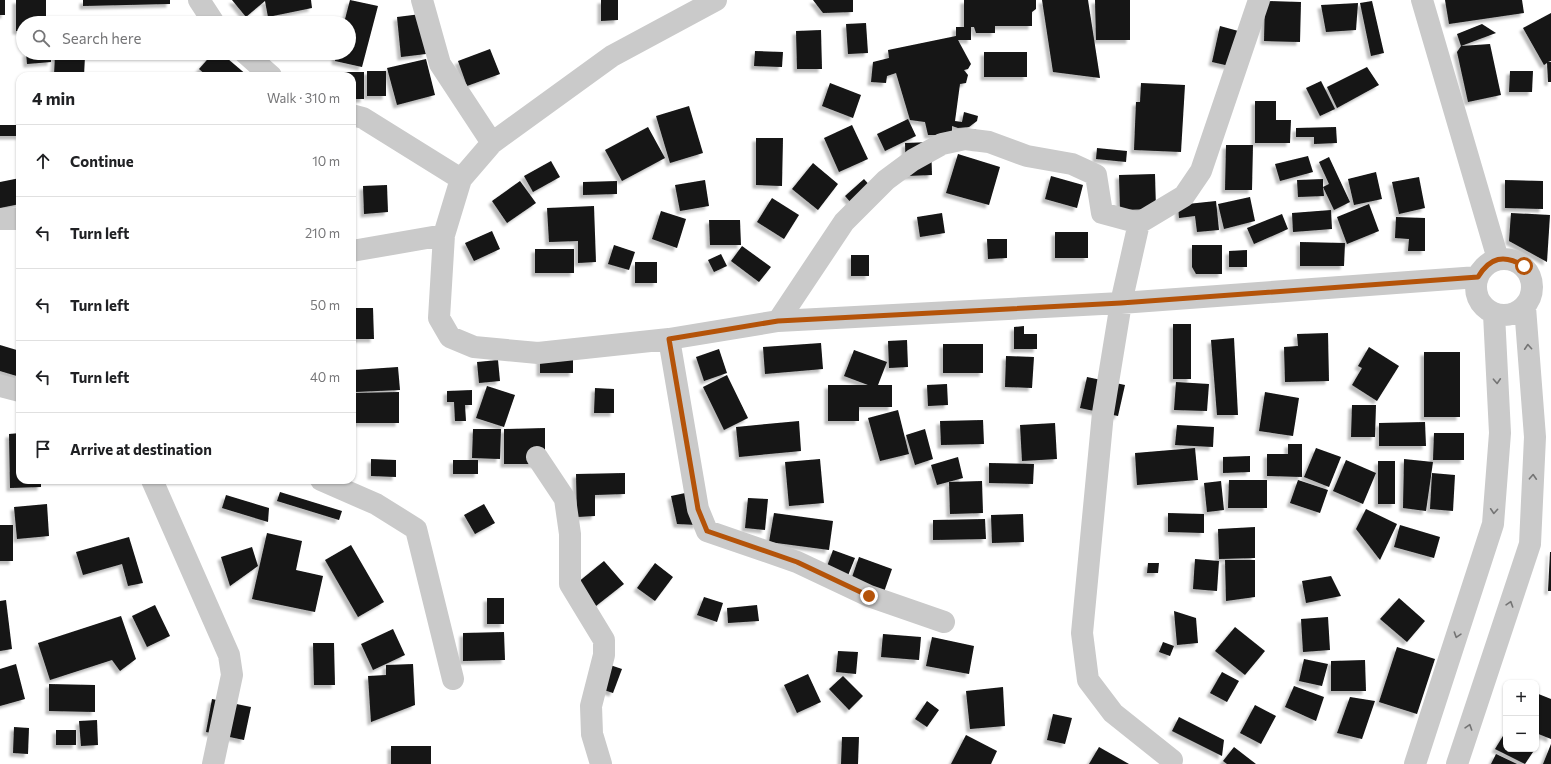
<!DOCTYPE html>
<meta charset="utf-8">
<style>
:root{--surface:#fff;--page:#f6f6f6;--text:#202124;--muted:#757577;--line:#e0e0e0}
body{margin:0;font-family:Commissioner,sans-serif;background:var(--page);color:var(--text)}
.controls{position:absolute;right:12px;bottom:12px;display:grid;overflow:hidden;border-radius:8px;box-shadow:0 1px 3px #0004}
.controls button{width:36px;height:36px;display:grid;place-items:center;padding:0;border:0;border-bottom:1px solid var(--line);background:var(--surface);color:var(--text);font:20px sans-serif}
.stop{position:absolute;width:12px;height:12px;margin:-9px;border:3px solid #b45309;border-radius:50%;background:#fff}
.stop.end{background:#b45309;border-color:#fff;box-shadow:0 1px 4px #0008}
.list{margin:0;padding:0;list-style:none}
h2{display:flex;justify-content:space-between;align-items:center;height:52px;margin:0;padding:0 16px;font-size:17px}
h2 small{font-size:13px;font-weight:400;color:var(--muted)}
.list li{display:grid;grid-template-columns:26px 1fr auto;gap:12px;align-items:center;box-sizing:border-box;height:72px;padding:0 16px;border-top:1px solid var(--line)}
.list b{display:block;font-size:15px;white-space:nowrap}
.list em{font-size:13px;font-style:normal;color:var(--muted)}
.icon{flex:none;width:22px;height:22px;fill:none;stroke:currentColor;stroke-width:2;stroke-linecap:round;stroke-linejoin:round}
.map{position:relative;flex:none;width:1551px;height:764px;overflow:hidden}
.search{position:absolute;background:var(--surface);box-shadow:0 1px 3px #0004;left:16px;top:16px;width:340px;height:44px;display:flex;align-items:center;gap:10px;box-sizing:border-box;padding:0 14px;border-radius:22px;color:var(--muted);font-size:15px}
.panel{position:absolute;background:var(--surface);box-shadow:0 1px 3px #0004;left:16px;top:72px;width:340px;height:412px;border-radius:12px}
.map>svg:first-child{display:block}
.building{fill:#141414;filter:url(#shadow)}
.lines{fill:none;stroke-linecap:round;stroke-linejoin:round}
.minor{stroke:#cacaca;stroke-width:22}
.oneway{stroke:#747474}
.route{stroke:#b45309;stroke-width:5}
</style>
<div class="map">
<svg width="1551" height="764" viewBox="0 0 1551 764">
<defs>
<filter id="shadow"><feDropShadow dx="-3.5" dy="3.5" stdDeviation="1" flood-color="#0004"/></filter>
</defs>
<rect width="100%" height="100%" fill="#fff"/>
<path class="building" d="M0,0h5v15h-5z
M16,0h30v23h-23v8h-7z
M83,0h87v4l-87,2z
M232,0h79l1,8 -44,9 -3,-16 -19,16z
M350,0l28,6 -16,61 -27,-6 1,-8h13v-30h-5z
M601,0h17v20l-17,1z
M813,0h40v12l-30,1z
M964,0h72v9l-4,3v14h-37v7h-19l-2,-6h-3v13h-13l13,24 -3,5 -4,1 4,5 -2,8 -6,1 -5,37 7,1 2,-10 14,4 -1,5 -8,6 -11,1 -6,-2v5l17,5 5,-7 5,2 2,7 -3,9 -35,-12h-15l-3,-13 -15,-2 -14,-47 -9,3 -1,7 -15,-1 2,-20 16,-4 -1,-8 68,-14v-9h8z
M1042,0h46l12,78 -47,-6z
M1095,0h35v40h-34z
M1445,0h77l2,13 -75,11z
M1265,1l36,1 -1,40 -36,-1z
M1372,1l12,52 -13,3 -11,-53z
M1358,3l-2,27 -30,2 -5,-27z
M1551,13v48l-3,1h3v20h-3l-1,-19 -3,2 -21,-37z
M421,14l5,40 -25,3 -4,-40z
M866,23l2,30 -20,1 -2,-30z
M1482,24l14,9 -35,13 -4,-12z
M1220,26l22,6 -8,35 -22,-5z
M821,30l1,39h-25l-1,-38z
M1490,44l11,51 -33,7 -11,-50 4,-6z
M490,49l10,25 -33,12 -9,-25z
M755,51l28,1 -1,15 -28,-1z
M984,52h43v25h-43z
M26,53h25v9l-24,2z
M213,53h8l27,23h-41l-8,-7z
M55,54l30,2 -1,20h-30z
M426,59l9,36 -38,10 -10,-37z
M1367,67l12,18 -42,23 -10,-21z
M367,71h19v25h-19z
M1510,71h23l-1,21h-23z
M339,72h25v27h-12v-23h-14z
M1321,81l14,28 -15,7 -14,-28z
M830,83l31,12 -8,23 -31,-12z
M1141,83l44,2 -4,67 -47,-2 2,-48h4z
M1255,101h21v19h15l-1,23h-35z
M689,106l14,47 -33,10 -14,-47z
M908,119l8,17 -31,15 -8,-17z
M0,125h20v11h-20z
M852,125l16,34 -29,13 -15,-34z
M648,127l17,31 -43,23 -17,-31z
M1336,127l1,16 -23,1v-7h-18v-9z
M756,138h27l-1,48 -26,-1z
M931,142l1,33 -26,1 -1,-33z
M1226,145h27l-1,45h-27z
M1097,148l30,3 -1,11 -30,-3z
M958,154l42,13 -11,38 -43,-12z
M1308,156l5,16 -33,9 -5,-17z
M1329,157l21,45 -16,8 -11,-23 1,9 -26,1 -1,-17 26,-1v8l6,-3 -10,-22z
M551,161l9,16 -27,15 -9,-16z
M813,163l25,21 -20,26 -26,-21z
M1376,172l6,27 -28,6 -6,-26z
M1155,174l1,35 -36,1 -1,-35z
M1051,176l32,9 -6,23 -32,-9z
M1419,177l6,31 -26,6 -7,-32z
M20,178v26l-20,4v-26z
M864,179l16,18 -19,17 -16,-18z
M705,180l4,26 -29,5 -5,-26z
M1505,180l38,1v28l-38,-1z
M520,181l16,22 -29,20 -15,-22z
M617,181v13l-34,1v-13z
M387,185l1,27 -24,2 -1,-28z
M1250,197l5,24 -31,8 -6,-25z
M772,198l27,17 -15,24 -27,-17z
M1216,201l3,29 -22,2 -2,-16 -16,2 -1,-13z
M1369,204l10,27 -32,13 -10,-27z
M594,206l2,56 -18,1v-22l-29,1 -2,-34z
M1331,210l1,19 -39,3 -1,-19z
M661,211l25,8 -9,29 -25,-9z
M942,213l3,20 -25,4 -3,-20z
M1511,213l39,2 -3,47 -38,-21z
M1282,214l6,15 -34,15 -7,-16z
M1396,217l29,1v33h-17l1,-12 -14,-1z
M709,220h31l1,25h-31z
M492,231l8,18 -26,12 -9,-18z
M1055,232h33v26h-33z
M987,239h20v19l-19,1z
M1300,242l45,1 -1,23h-44z
M614,245l21,7 -6,18 -21,-6z
M1192,245h30v29h-26l-4,-7z
M742,246l29,21 -12,15 -28,-21z
M535,249h39v24h-39z
M1247,250v17h-18v-16z
M721,254l6,12 -13,6 -6,-12z
M851,255h18v21h-18z
M635,262h22v21h-22z
M352,308h21l1,31h-22z
M1173,324h18v55h-18z
M1024,326v8h13v15h-23v-22z
M1328,333l1,48 -44,1 -1,-35 14,-1 -1,-12z
M1234,338l4,77h-21l-6,-75z
M907,340l1,27 -19,1 -1,-27z
M821,343l2,26 -58,5 -2,-27z
M943,344h40v29h-40z
M0,345l20,6v26l-20,-6z
M1369,347l30,19 -22,35 -25,-16 10,-17 -4,-2z
M719,349l8,24 -23,8 -8,-24z
M854,350l33,12 -9,23h14v22h-33v14h-31v-36h40l-24,-9z
M1424,352h36v65h-36z
M1006,356l28,1 -2,31 -27,-1z
M540,357h33v16h-33z
M498,360l2,21 -21,2 -2,-21z
M398,367l2,23 -45,2 -1,-22z
M727,375l21,43 -24,12 -21,-43z
M1087,377l38,8 -7,31 -38,-8z
M1176,382l33,2 -2,27 -33,-1z
M947,384l1,21 -20,1 -1,-21z
M487,386l28,9 -11,32 -28,-9z
M595,388l19,1v24h-20z
M472,390v15h-7l1,16h-11l-1,-19h-7v-11z
M399,392v31h-46v-30z
M1265,392l34,6 -6,38 -34,-5z
M1352,405h24l-1,32h-24z
M898,410l11,44 -29,7 -12,-43z
M983,420l1,24 -43,1 -1,-24z
M799,421l2,30 -62,6 -3,-30z
M1425,422l1,24h-47v-23z
M1055,423l2,36 -35,2 -2,-36z
M1177,425l37,2 -1,20 -38,-2z
M545,428v36h-41v-35z
M473,429h28l-1,30 -28,-1z
M925,429l8,30 -18,6 -9,-30z
M20,433v47h21v7l-31,1 -1,-54z
M1434,433h30v27h-31z
M1288,444h14v33l-35,-1v-22h21z
M1195,448l3,32 -61,5 -2,-32z
M1316,448l25,9 -12,30 -25,-10z
M1250,456v16l-27,1v-16z
M958,457l5,21 -26,7 -6,-20z
M371,459l25,1v17l-25,-1z
M820,459l4,44 -35,3 -4,-44z
M1404,459l29,3 -7,49 -23,-3z
M453,460h25v14h-25z
M1346,460l30,13 -13,31 -30,-13z
M1378,461h17v43h-17z
M989,463l45,1 -1,20 -44,-1z
M625,473v21l-30,1v21l-18,1 -1,-43z
M1432,473l23,2 -2,36 -23,-2z
M1229,480h38v28h-39z
M1298,480l30,10 -8,23 -30,-10z
M982,481l1,32 -33,1 -1,-32z
M1221,481l3,29 -17,2 -3,-29z
M280,492l62,19 -3,9 -62,-19z
M690,492l8,33 -21,-1 -6,-28z
M226,495l43,13 -1,14 -46,-14z
M748,498l20,1 -3,31 -20,-2z
M47,504l2,32 -32,3 -3,-32z
M484,504l11,19 -20,11 -11,-19z
M1366,509l31,15 -17,36 -24,-31z
M774,513l59,8 -4,29 -60,-8z
M1168,513l36,1v19l-36,-1z
M1023,514l1,28 -32,1 -1,-28z
M985,519l1,20 -53,1v-20z
M0,525h13v36h-13z
M1400,525l40,12 -6,21 -40,-11z
M1255,527v31l-36,1 -1,-30z
M267,533l35,8 -6,29 27,6 -8,36 -63,-13z
M129,537l14,46 -15,3 -6,-22 -39,11 -7,-23z
M351,545l33,57 -26,15 -33,-57z
M252,547l6,19 -28,20 -9,-29z
M833,550l22,8 -8,20 -21,-9z
M1550,552h1v39h-3z
M859,557l33,12 -8,23 -33,-12z
M1195,559l24,2 -2,30 -24,-2z
M1225,560h30v37l-29,4z
M604,561l20,23 -28,22 -19,-23z
M655,563l18,14 -18,24 -18,-13z
M1148,563h11l-1,10h-11z
M1331,576l10,20 -35,7 -4,-22z
M704,597l19,6 -6,19 -20,-7z
M487,598h17v26h-17z
M1399,598l26,23 -18,21 -27,-23z
M6,600l6,49 -12,2v-50z
M155,605l15,31 -23,11 -15,-31z
M757,605l2,16 -31,2 -1,-15z
M1174,611l22,7 2,25 -21,2z
M121,616l15,43 -16,12 -8,-11 -62,20 -12,-37z
M1328,617l2,33 -27,2 -2,-33z
M1235,627l30,24 -20,24 -30,-24z
M393,629l12,26 -32,15 -12,-26z
M504,632l1,28 -42,1v-28z
M883,634l38,3 -2,23 -38,-3z
M932,637l42,9 -5,28 -43,-8z
M1163,642l11,4 -4,10 -11,-4z
M313,643h21l1,42h-21z
M1397,647l38,12 -18,55 -38,-12z
M838,651l20,1 -2,22 -20,-2z
M1304,659l24,5 -6,22 -23,-5z
M1365,660l1,31h-35v-30z
M16,664l9,35 -25,7v-37z
M413,664l2,41 -44,17 -3,-46 18,-1v-10z
M610,665l12,4 -9,24 -12,-4z
M1222,672l17,9 -12,21 -17,-9z
M808,674l13,28 -24,11 -13,-28z
M843,676l20,20 -14,14 -20,-21z
M49,684l46,1v27l-46,-1z
M1294,686l30,11 -8,24 -31,-14z
M1003,687l2,39 -35,3 -4,-38z
M1536,693l15,6v40l-15,-6z
M1350,697l25,4 -13,38 -25,-6z
M212,699l39,8 -7,33 -38,-8z
M927,701l12,9 -12,17 -12,-8z
M1255,705l21,11 -15,28 -21,-11z
M1053,714l19,4 -7,26 -18,-4z
M1179,717l45,23 -2,16 -50,-25z
M97,720l1,25 -17,1 -2,-25z
M14,727l15,1 -1,26 -15,-1z
M56,730h20v15h-20z
M1506,731v18h29l-10,15 -30,-15z
M966,735l31,16 -6,13h-40z
M842,737h17l-1,27h-17z
M1551,744v20h-8z
M391,746h40v18h-40z
M1099,747l30,17h-40z
M1234,747l22,17h-29l-4,-3z
M1496,754l21,10h-26z"/>
<g class="lines">
<path class="minor" d="M199,0l15,23
M422,0l18,64 52,79
M716,0l-104,56 -120,87 -31,36 -17,56 -5,83 11,19 24,10 64,6 131,-14 109,-18 343,-18 357,-26
M1422,0l76,259
M245,53l26,23
M352,115l11,3 98,61
M0,219h17
M352,251l92,-16
M1476 287a28 28 0 1 1 56 0a28 28 0 1 1-56 0Z
M778,321l66,-99 42,-42 27,-20 29,-16 23,-5 24,3 38,14 45,8 24,11 6,38 37,10
M669,339l29,170 9,22 90,31 72,34 75,26
M0,386l20,5
M537,457l28,42 5,35v50l34,56v15l-13,51 1,28 9,30
M152,480l77,175 3,20 -19,89
M321,480l55,24 40,25 37,150
M1172,760l-59,-47 -25,-33 -6,-47 21,-220 18,-110 18,-80 45,-27 17,-25 58,-171
M1415,764l78,-240 7,-91 -6,-119
M1457,764l73,-220 5,-107 -10,-130"/>
</g>
<defs><path id="oneway-chevron" d="M-2-3.5L2.5 0L-2 3.5" fill="none" stroke-width="1.6" stroke-linecap="round" stroke-linejoin="round"/></defs>
<g class="oneway">
<use href="#oneway-chevron" transform="translate(1528 347) rotate(-94)"/>
<use href="#oneway-chevron" transform="translate(1497 381) rotate(87)"/>
<use href="#oneway-chevron" transform="translate(1533 477) rotate(-87)"/>
<use href="#oneway-chevron" transform="translate(1494 511) rotate(94)"/>
<use href="#oneway-chevron" transform="translate(1510 604) rotate(-72)"/>
<use href="#oneway-chevron" transform="translate(1457 635) rotate(108)"/>
<use href="#oneway-chevron" transform="translate(1469 727) rotate(-72)"/>
</g>
<g class="lines">
<path class="route" d="M869,596l-72,-34 -90,-31 -9,-22 -29,-170 109,-18 343,-18 357,-26c12,-20 26,-23 46,-11"/>
</g>
</svg>
<div class="controls">
<button>+</button>
<button>−</button>
</div>
<div class="stop" style="left:1524px;top:266px"></div>
<div class="stop end" style="left:869px;top:596px"></div>
<div class="search"><svg class="icon" aria-label="search" viewBox="0 0 24 24"><circle cx="10" cy="10" r="6"/><path d="M15 15l6 6"/></svg>Search here</div>
<section class="panel">
<h2>4 min<small>Walk · 310 m</small></h2>
<ul class="list">
<li><svg class="icon" aria-label="ahead" viewBox="0 0 24 24"><path d="M12 20V5M6 11l6-6 6 6"/></svg><div><b>Continue</b></div><em>10 m</em></li>
<li><svg class="icon" aria-label="left" viewBox="0 0 24 24"><path d="M17 20v-9H6M10 6l-5 5 5 5"/></svg><div><b>Turn left</b></div><em>210 m</em></li>
<li><svg class="icon" aria-label="left" viewBox="0 0 24 24"><path d="M17 20v-9H6M10 6l-5 5 5 5"/></svg><div><b>Turn left</b></div><em>50 m</em></li>
<li><svg class="icon" aria-label="left" viewBox="0 0 24 24"><path d="M17 20v-9H6M10 6l-5 5 5 5"/></svg><div><b>Turn left</b></div><em>40 m</em></li>
<li><svg class="icon" aria-label="arrive" viewBox="0 0 24 24"><path d="M6 21V4h12l-3 4 3 4H6"/></svg><div><b>Arrive at destination</b></div></li>
</ul>
</section>
</div>
